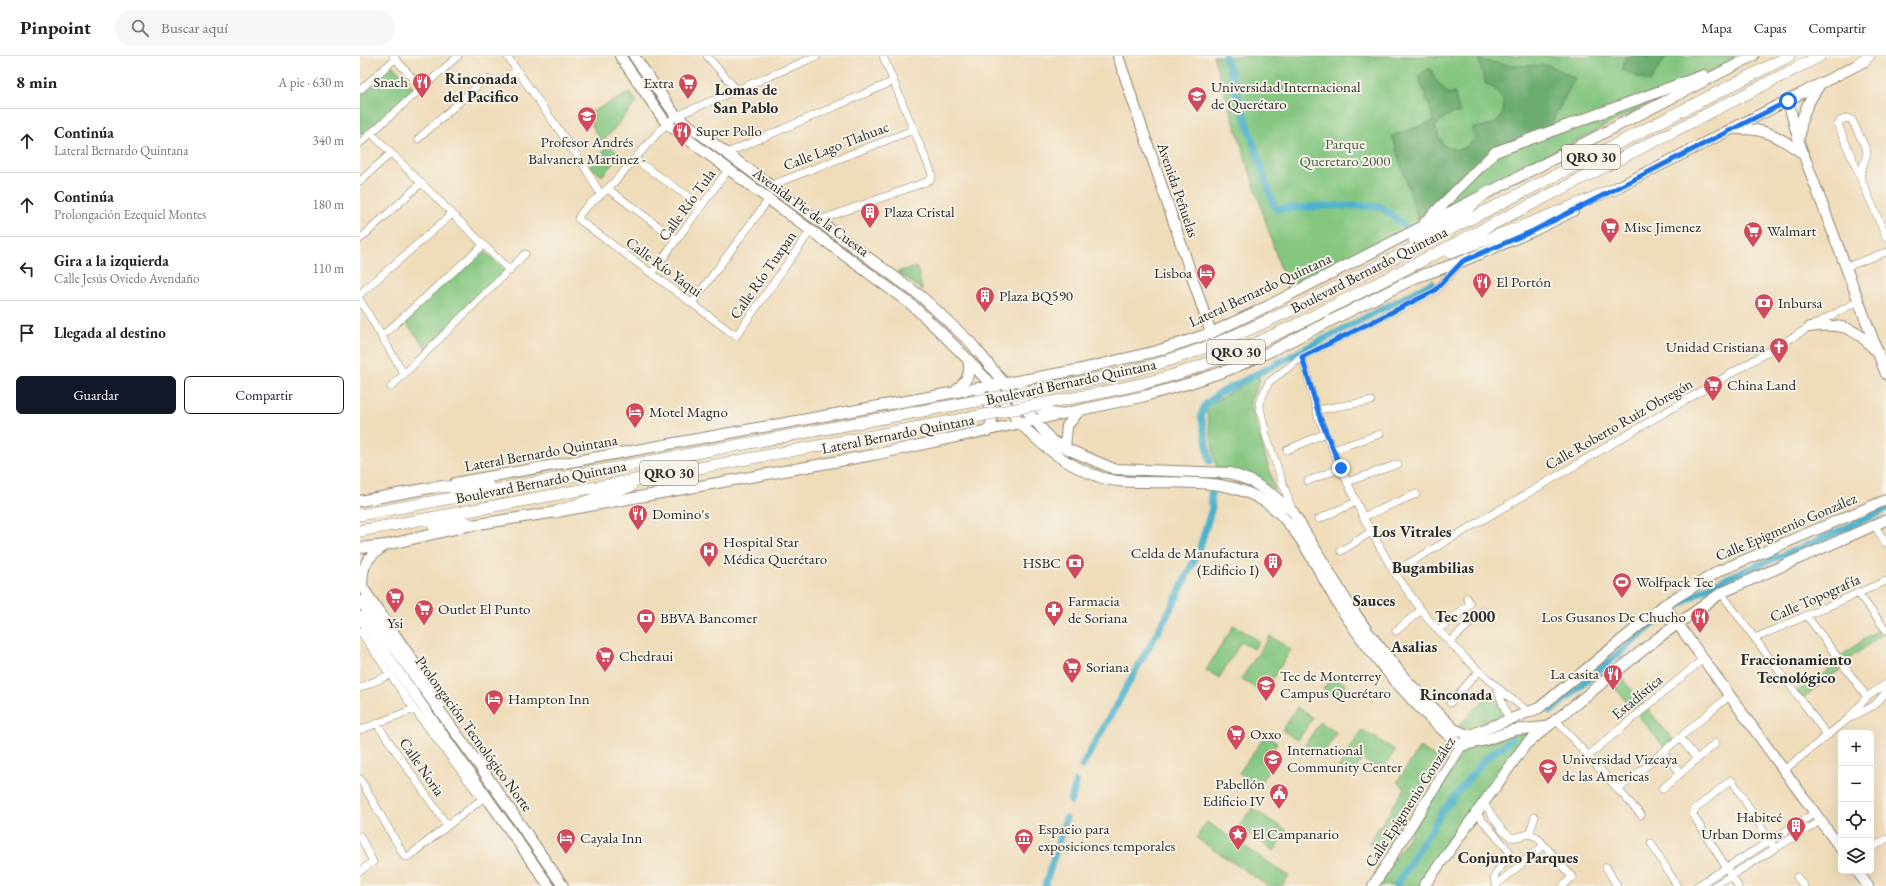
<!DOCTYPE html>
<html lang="es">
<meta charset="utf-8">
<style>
:root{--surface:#fff;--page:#f6f6f6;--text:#222;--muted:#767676;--line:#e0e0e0;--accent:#111827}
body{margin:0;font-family:"EB Garamond",serif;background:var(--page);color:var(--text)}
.controls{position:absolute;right:12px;bottom:12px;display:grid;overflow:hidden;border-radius:6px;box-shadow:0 4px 16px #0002}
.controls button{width:36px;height:36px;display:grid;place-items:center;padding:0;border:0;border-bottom:1px solid var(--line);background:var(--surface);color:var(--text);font:20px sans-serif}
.stop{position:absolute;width:12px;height:12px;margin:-9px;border:3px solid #1a73e8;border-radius:50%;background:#fff}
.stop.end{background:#1a73e8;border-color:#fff;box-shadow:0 1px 4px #0008}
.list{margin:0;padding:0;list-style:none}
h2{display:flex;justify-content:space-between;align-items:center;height:52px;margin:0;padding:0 16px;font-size:17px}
h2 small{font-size:13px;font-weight:400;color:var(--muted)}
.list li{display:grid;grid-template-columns:26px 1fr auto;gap:12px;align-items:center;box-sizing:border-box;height:64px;padding:0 16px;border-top:1px solid var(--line)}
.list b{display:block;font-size:15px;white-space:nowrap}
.list p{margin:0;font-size:13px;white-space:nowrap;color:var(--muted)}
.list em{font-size:13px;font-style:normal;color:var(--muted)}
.actions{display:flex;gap:8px;padding:12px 16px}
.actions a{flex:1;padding:9px 0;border:1px solid var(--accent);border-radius:6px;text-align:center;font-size:14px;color:var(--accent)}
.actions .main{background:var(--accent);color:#fff}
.icon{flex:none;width:22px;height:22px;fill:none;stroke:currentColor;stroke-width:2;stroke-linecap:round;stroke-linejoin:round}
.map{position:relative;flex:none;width:1526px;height:830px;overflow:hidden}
header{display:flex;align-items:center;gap:24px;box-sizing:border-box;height:56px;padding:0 20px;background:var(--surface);border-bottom:1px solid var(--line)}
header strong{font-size:19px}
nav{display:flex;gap:22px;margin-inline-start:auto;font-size:14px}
.search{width:280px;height:36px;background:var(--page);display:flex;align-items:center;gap:10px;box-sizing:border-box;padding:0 14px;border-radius:22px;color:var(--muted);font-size:15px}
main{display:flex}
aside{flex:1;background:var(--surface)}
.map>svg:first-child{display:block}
.green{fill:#84c680;stroke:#587856}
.forest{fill:#6bab6e;stroke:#4b6b4c}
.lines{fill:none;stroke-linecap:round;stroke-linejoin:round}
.canal{stroke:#4bb1ca;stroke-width:7}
.street-casing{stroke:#8d8472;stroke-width:8}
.secondary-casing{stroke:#8d8472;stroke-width:12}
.primary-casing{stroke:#8d8472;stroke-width:12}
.street{stroke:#fff;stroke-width:7}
.secondary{stroke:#fff;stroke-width:10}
.primary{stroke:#fff;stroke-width:11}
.primary-bridge-casing{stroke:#8d8472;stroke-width:12;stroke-linecap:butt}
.primary-bridge{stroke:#fff;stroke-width:11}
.route{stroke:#1a73e8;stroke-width:5}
.labels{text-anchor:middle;stroke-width:4;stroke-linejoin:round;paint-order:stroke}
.shield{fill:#f7f3e8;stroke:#686764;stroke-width:1}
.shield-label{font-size:14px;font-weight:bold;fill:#2b2b2b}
.poi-label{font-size:15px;fill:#2b2b2b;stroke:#f7f3e8;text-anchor:start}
.park-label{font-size:15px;fill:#465a44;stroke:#f7f3e8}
.street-label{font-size:15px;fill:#2b2b2b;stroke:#f7f3e8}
.neighbourhood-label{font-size:16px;font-weight:bold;fill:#2b2b2b;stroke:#f7f3e8}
</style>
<header>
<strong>Pinpoint</strong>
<div class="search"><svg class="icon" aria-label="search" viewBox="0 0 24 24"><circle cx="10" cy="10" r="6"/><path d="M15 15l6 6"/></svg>Buscar aquí</div>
<nav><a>Mapa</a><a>Capas</a><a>Compartir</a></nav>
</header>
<main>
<aside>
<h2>8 min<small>A pie · 630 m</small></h2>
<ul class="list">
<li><svg class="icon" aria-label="ahead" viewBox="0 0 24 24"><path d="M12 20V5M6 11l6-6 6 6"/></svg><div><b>Continúa</b><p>Lateral Bernardo Quintana</p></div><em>340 m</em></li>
<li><svg class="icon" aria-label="ahead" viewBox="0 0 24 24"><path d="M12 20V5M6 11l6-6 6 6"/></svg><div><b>Continúa</b><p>Prolongación Ezequiel Montes</p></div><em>180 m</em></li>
<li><svg class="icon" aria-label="left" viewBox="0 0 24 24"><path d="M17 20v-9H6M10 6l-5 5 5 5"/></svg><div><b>Gira a la izquierda</b><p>Calle Jesús Oviedo Avendaño</p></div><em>110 m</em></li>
<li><svg class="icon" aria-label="arrive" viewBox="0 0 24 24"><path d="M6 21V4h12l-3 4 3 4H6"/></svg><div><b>Llegada al destino</b></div></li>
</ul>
<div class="actions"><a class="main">Guardar</a><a>Compartir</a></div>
</aside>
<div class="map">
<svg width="1526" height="830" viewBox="0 0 1526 830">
<rect width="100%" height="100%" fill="#f7f3e8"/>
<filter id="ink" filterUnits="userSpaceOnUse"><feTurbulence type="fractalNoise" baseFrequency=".025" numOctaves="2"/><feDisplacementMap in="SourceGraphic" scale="8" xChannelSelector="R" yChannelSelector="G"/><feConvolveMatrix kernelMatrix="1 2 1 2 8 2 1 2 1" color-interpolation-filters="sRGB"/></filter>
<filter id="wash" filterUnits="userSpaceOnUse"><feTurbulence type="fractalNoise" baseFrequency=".012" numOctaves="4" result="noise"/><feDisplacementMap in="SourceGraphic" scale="16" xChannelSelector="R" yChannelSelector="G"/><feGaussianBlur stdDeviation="0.9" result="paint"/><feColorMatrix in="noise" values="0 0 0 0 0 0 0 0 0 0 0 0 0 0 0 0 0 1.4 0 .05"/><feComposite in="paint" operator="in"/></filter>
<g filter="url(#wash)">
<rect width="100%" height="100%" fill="#efdcb9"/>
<path class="green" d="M853,0h538l-37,14 -283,146 -142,79z
M32,9l22,23 -54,48v-42z
M270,37l7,9 -36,42 -14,-30z
M249,89l11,10 -18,21 -12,-10z
M121,192l26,24 -80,77 -24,-29z
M557,211l5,23 -25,-18z
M898,320l2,4 -10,21 25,89 -59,-23 -10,-60z
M874,569l25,16 -5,8 -13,-7 -22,36 -13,-8z
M1523,570l3,6 -44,32 2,3 -44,33 -5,-7 45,-31 -2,-4z
M910,580l21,14 -28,43 -22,-14z
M1256,615l59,71 -9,7 -59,-71z
M973,619l13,10 -9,13 -14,-9z
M1133,635l11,24 -38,14 -7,-4z
M937,651l16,11 -15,22 -16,-10z
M960,666l17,11 -15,23 -17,-11z
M1002,674l33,20 -13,21 -20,-12 -11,17 -13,-8z
M1174,675l-114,155h-43l88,-137 47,-14z
M906,679l11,8 -4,6 7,5 -22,32 -19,-13z
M1060,691l22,14 -60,90 -13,-8 36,-55 -8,-6z
M892,752l35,23 -13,20 -35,-24z
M847,766l82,54 -7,10h-14l-72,-48z"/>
<path class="forest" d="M1266,0h40l-16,26 -28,-12z
M1119,4l35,6 34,-1 27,13 -26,49 -58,24 -73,68 -26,-83 42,-15 -15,-45 11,-8 5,11 14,15 5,-2 6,21c-12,-1 -19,6 -25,15l8,17c15,7 20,6 32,-6l-2,-11c7,-1 15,-2 22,-6 12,-7 11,-22 1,-32 -3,-3 -8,-5 -11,-7z"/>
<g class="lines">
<path class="canal" d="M865,0l50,153 55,-3h50l26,21
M850,405l-9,-46 4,-10 13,-11 214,-111
M1316,552c33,-26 76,-40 115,-56 32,-13 64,-28 95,-43
M1191,655l102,-87 12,-8
M722,710l94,-167 24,-52 12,-39 -1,-15
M711,745l5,-19
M685,830l21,-68
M1036,830l46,-74 42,-52 28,-21"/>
</g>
</g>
<g filter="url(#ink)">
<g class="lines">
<g class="street-casing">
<path id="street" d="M33,0l28,32
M147,0l76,108 18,31
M347,0l29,33
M0,34l35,-31
M11,77l139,138
M58,83l67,-60 15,3 17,-12
M0,87l98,-87
M367,97l167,-72
M274,103l68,47
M1500,121l7,-24 -1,-4 -14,-29 -5,-2 -7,3 -2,4 48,112
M0,125l31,-28
M409,130l144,-56
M248,133l69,51
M457,165l109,-39 5,-3 1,-5 -49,-118
M451,174l-75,106 -158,-117c4,-12 17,-18 25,-26 27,-24 45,-55 73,-77l141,-60
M0,183l61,-56
M1486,211l40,-15
M292,217l76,-103
M0,238l92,-80
M0,244l44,74
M332,247l77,-104
M22,280l101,-91
M942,301l17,62 44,98 31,55 33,46 39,41 39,35 24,18
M31,331l134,-133
M957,354l54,-9
M927,394l39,-17
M973,394l47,-16
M948,425l33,-13
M987,426l51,-18
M932,454l-26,-75 -7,-32 10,-21 33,-25 133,-66 26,-28
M1003,461l53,-23
M959,463l37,-17
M1514,469l12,18
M981,495l30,-19
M1034,516l416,-245 48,-26
M1361,537l106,142
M1498,537l28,37
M1447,560l60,81
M1078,574l32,-26 -3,-6
M0,575l54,78 68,90 6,1
M1036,575l25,-21
M1395,582l131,-57
M1090,586l33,-31
M0,632l31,-14
M1137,633l12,31
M1090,647l29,-32
M1490,662l25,-13 11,-13
M1195,663l86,96
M17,668l70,101
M0,674l54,-21
M1320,682l17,21
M1303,696l18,21
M1228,700l115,-97
M1424,714l64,-51 19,-22 19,-13
M0,723l45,78 4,-1 73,-57
M1302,733l54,-46
M1258,734l112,-95
M1123,746l19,28 10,8 17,-4 8,3 35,40 -9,9
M1115,756l34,39c0,17 -22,18 -12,35
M1169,778l6,-17
M0,780l13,26 -13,9
M1291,787l26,43
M1511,793l15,-10
M1246,811l11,19
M1437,821l7,9
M1136,829l48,-40
M1337,830l118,-73
M1354,830l106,-65
M1378,830l-45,-71 2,-6 36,-29 2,2 42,67"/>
</g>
<g class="secondary-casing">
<path id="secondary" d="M260,0l46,67 247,183c27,25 54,51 78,79 11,13 19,27 30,39 21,22 47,42 76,52 15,6 31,6 48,6 42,1 85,-4 122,21 33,23 53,73 74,106 33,50 74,99 120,137l21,-5 32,-11 31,-3
M274,0l42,60 246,181 49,46 80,97 14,8 49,21 116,4 21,8 22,14 20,17 55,91 20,29 39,49 47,48 16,7
M758,0l93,277
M1430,53l10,36 86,229
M1376,73c32,-1 42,8 68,25
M1440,79c1,-20 8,-33 19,-49
M1250,135l255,-130
M1065,166l70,-70 209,-77
M1450,271c29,-4 44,-1 64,22
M663,330c3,19 17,25 34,28
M596,335c10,-10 16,-17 12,-31
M620,338c11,12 16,22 8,37
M705,392l2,-22 12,-15
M95,427l622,-113 80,-19 54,-18 57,-27 485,-250
M0,445l80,-15
M0,492l26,-3 86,-20 84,-13 322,-58 267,-58 45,-13 41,-14 36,-16 150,-76 46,-16 70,-30 40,-20
M0,528l82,119
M2,531c0,-22 4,-29 22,-41
M0,545l117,161 86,124
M1304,549l177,244
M0,561l189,269
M1497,815l11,15
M1013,830l88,-140 14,-13 64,-25 125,-103 55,-34 167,-71
M1064,830l102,-142 132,-106 63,-45 165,-73"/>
</g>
<g class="primary-casing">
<path id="primary" d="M1498,8l11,-8
M1054,184l49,-28 24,-20
M1090,197l83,-31 84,-34
M676,334c41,-7 82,-14 121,-26 49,-14 95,-36 141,-57l491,-251
M680,348c40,-7 80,-14 120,-25 50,-14 97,-36 144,-58l516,-265
M73,431l56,-1
M196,456l75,-26
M0,459l616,-114
M73,469l29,-4 10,4
M0,475l619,-115"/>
</g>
<use href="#street" class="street"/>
<use href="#secondary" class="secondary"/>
<use href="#primary" class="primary"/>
<g class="primary-bridge-casing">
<path id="primary-bridge" d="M616,345l60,-11
M619,360l61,-12"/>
</g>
<use href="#primary-bridge" class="primary-bridge"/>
</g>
</g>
<g class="lines" filter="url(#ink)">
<path class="route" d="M981,412l-21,-50 -18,-61 132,-66 29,-30 70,-30 255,-130"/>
</g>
<defs>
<g id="restaurant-pin" transform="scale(1)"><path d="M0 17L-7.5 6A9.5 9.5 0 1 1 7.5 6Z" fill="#d1495b" stroke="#f7f3e8"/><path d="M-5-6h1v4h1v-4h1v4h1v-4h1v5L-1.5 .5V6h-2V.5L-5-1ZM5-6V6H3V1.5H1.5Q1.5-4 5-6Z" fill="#fff"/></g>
<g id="supermarket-pin" transform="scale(1)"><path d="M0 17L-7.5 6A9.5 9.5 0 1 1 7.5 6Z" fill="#d1495b" stroke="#f7f3e8"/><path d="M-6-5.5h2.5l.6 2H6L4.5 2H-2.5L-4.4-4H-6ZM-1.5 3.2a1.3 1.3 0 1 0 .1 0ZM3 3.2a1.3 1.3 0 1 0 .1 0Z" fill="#fff"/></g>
<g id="university-pin" transform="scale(1)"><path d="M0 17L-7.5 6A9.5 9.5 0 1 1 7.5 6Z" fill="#d1495b" stroke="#f7f3e8"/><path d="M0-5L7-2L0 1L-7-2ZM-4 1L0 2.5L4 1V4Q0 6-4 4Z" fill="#fff"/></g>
<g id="school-pin" transform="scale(1)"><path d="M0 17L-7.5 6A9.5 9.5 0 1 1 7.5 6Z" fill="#d1495b" stroke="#f7f3e8"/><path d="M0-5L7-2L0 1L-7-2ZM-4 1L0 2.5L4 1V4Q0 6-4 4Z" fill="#fff"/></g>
<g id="building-pin" transform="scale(1)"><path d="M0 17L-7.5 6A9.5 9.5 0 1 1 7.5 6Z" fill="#d1495b" stroke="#f7f3e8"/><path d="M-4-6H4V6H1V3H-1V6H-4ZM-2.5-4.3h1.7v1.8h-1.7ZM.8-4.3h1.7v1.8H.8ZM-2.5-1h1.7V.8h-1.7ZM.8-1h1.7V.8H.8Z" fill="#fff"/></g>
<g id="hotel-pin" transform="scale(1)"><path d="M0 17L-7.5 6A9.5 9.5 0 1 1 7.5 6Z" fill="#d1495b" stroke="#f7f3e8"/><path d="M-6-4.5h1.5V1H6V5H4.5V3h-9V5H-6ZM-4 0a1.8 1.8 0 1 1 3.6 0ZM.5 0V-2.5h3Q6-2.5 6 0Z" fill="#fff"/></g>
<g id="bank-pin" transform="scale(1)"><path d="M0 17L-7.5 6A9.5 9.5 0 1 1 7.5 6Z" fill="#d1495b" stroke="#f7f3e8"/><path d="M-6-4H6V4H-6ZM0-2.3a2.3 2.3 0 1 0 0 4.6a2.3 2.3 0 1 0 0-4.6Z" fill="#fff"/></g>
<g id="church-pin" transform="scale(1)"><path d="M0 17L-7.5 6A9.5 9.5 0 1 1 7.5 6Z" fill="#d1495b" stroke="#f7f3e8"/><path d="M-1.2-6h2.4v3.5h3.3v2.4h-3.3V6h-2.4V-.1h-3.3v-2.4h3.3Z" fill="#fff"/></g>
<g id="hospital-pin" transform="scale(1)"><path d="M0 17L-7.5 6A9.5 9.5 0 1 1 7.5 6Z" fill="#d1495b" stroke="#f7f3e8"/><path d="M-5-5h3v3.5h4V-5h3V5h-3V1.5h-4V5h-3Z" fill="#fff"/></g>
<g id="stadium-pin" transform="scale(1)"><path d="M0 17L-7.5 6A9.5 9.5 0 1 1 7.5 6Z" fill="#d1495b" stroke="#f7f3e8"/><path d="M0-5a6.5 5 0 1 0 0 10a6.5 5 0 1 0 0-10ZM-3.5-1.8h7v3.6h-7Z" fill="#fff"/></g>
<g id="pharmacy-pin" transform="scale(1)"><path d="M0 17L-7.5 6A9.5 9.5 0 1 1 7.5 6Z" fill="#d1495b" stroke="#f7f3e8"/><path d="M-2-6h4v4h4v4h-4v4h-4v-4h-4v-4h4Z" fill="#fff"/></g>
<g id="civic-pin" transform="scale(1)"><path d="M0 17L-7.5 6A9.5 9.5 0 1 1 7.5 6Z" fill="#d1495b" stroke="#f7f3e8"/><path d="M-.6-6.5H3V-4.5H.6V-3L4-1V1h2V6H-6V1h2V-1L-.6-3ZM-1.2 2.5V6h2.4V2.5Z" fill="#fff"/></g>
<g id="sight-pin" transform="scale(1)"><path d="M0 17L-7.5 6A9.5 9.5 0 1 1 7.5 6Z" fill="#d1495b" stroke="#f7f3e8"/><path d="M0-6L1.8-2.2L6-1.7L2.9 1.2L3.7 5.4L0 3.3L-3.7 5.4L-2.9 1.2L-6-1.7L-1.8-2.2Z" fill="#fff"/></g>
<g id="museum-pin" transform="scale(1)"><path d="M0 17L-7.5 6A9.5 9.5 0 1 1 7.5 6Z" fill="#d1495b" stroke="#f7f3e8"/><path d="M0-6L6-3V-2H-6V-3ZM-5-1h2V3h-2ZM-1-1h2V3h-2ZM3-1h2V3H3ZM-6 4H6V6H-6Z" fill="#fff"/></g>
</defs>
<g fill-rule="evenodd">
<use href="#restaurant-pin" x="62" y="26"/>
<use href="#supermarket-pin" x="328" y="27"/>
<use href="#university-pin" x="837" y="40"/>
<use href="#school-pin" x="227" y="60"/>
<use href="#restaurant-pin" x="322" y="75"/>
<use href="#building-pin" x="510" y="156"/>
<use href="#supermarket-pin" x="1250" y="171"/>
<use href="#supermarket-pin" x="1393" y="175"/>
<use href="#hotel-pin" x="846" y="217"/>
<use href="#restaurant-pin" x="1122" y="226"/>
<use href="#building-pin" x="625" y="240"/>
<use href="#bank-pin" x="1404" y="247"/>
<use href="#church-pin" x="1419" y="291"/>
<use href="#supermarket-pin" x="1353" y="329"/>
<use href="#hotel-pin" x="275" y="356"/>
<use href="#restaurant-pin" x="278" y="458"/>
<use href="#hospital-pin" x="349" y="495"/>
<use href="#building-pin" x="913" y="506"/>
<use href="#bank-pin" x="715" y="507"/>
<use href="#stadium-pin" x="1262" y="526"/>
<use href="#supermarket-pin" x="35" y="541"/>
<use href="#supermarket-pin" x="64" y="553"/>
<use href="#pharmacy-pin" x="694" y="554"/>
<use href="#restaurant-pin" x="1340" y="561"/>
<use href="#bank-pin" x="286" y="562"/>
<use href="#supermarket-pin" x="245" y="600"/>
<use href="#supermarket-pin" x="712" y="611"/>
<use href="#restaurant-pin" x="1253" y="618"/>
<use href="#university-pin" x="906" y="629"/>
<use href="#hotel-pin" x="134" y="643"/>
<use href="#supermarket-pin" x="876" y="678"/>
<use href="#university-pin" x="913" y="703"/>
<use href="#university-pin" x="1188" y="712"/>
<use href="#civic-pin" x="919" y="737"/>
<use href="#building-pin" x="1436" y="770"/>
<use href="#sight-pin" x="878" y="778"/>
<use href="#hotel-pin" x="206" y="782"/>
<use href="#museum-pin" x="664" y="782"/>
</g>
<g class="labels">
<g class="shield">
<rect x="1202" y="89" width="58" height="24" rx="3"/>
<rect x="847" y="284" width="58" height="24" rx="3"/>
<rect x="280" y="405" width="58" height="24" rx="3"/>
</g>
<g class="shield-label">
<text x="1231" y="106">QRO 30</text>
<text x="876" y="301">QRO 30</text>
<text x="309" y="422">QRO 30</text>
</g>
<g class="poi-label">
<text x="48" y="31" text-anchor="end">Snach</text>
<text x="314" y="32" text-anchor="end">Extra</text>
<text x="851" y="36">Universidad Internacional<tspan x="851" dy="17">de Querétaro</tspan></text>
<text x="336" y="80">Super Pollo</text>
<text x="227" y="91" text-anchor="middle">Profesor Andrés<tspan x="227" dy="17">Balvanera Martinez -</tspan></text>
<text x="524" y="161">Plaza Cristal</text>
<text x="1264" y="176">Misc Jimenez</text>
<text x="1407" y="180">Walmart</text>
<text x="832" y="222" text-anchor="end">Lisboa</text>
<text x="1136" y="231">El Portón</text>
<text x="639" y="245">Plaza BQ590</text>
<text x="1418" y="252">Inbursa</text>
<text x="1405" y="296" text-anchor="end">Unidad Cristiana</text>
<text x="1367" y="334">China Land</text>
<text x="289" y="361">Motel Magno</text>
<text x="292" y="463">Domino's</text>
<text x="363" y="491">Hospital Star<tspan x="363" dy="17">Médica Querétaro</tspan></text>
<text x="899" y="502" text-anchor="end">Celda de Manufactura<tspan x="899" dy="17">(Edificio I)</tspan></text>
<text x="701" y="512" text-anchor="end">HSBC</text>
<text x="1276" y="531">Wolfpack Tec</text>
<text x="708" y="550">Farmacia<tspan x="708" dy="17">de Soriana</tspan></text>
<text x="78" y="558">Outlet El Punto</text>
<text x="1326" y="566" text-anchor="end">Los Gusanos De Chucho</text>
<text x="300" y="567">BBVA Bancomer</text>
<text x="35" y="572" text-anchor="middle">Ysi</text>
<text x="259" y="605">Chedraui</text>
<text x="726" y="616">Soriana</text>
<text x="1239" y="623" text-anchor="end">La casita</text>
<text x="920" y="625">Tec de Monterrey<tspan x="920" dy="17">Campus Querétaro</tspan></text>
<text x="148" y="648">Hampton Inn</text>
<text x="890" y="683">Oxxo</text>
<text x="927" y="699">International<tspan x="927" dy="17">Community Center</tspan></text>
<text x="1202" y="708">Universidad Vizcaya<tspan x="1202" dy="17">de las Americas</tspan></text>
<text x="905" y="733" text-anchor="end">Pabellón<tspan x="905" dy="17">Edificio IV</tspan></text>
<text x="1422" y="766" text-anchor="end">Habiteé<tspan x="1422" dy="17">Urban Dorms</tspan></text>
<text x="678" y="778">Espacio para<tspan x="678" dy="17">exposiciones temporales</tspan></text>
<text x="892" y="783">El Campanario</text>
<text x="220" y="787">Cayala Inn</text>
</g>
<g class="park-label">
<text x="985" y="93">Parque<tspan x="985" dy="17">Queretaro 2000</tspan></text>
</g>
<g class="street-label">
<text transform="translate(476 90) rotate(-21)" y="5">Calle Lago Tlahuac</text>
<text transform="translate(818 134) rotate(71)" y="5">Avenida Peñuelas</text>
<text transform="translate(327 149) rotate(-54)" y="5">Calle Río Tula</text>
<text transform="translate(451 156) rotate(36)" y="5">Avenida Pie de la Cuesta</text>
<text transform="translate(304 211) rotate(36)" y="5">Calle Río Yaqui</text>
<text transform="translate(1009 214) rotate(-27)" y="5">Boulevard Bernardo Quintana</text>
<text transform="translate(403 219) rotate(-55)" y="5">Calle Río Tuxpan</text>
<text transform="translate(900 234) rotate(-25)" y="5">Lateral Bernardo Quintana</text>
<text transform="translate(711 326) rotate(-12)" y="5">Boulevard Bernardo Quintana</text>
<text transform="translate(1259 368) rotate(-30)" y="5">Calle Roberto Ruiz Obregón</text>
<text transform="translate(538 378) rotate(-11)" y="5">Lateral Bernardo Quintana</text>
<text transform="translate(181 397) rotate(-10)" y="5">Lateral Bernardo Quintana</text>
<text transform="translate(181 426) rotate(-11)" y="5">Boulevard Bernardo Quintana</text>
<text transform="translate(1426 471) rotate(-23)" y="5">Calle Epigmenio González</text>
<text transform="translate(1455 542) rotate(-24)" y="5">Calle Topografía</text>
<text transform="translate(1277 641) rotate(-40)" y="5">Estadística</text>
<text transform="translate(114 678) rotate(54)" y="5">Prolongación Tecnológico Norte</text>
<text transform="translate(62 711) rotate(55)" y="5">Calle Noria</text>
<text transform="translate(1050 746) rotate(-57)" y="5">Calle Epigmenio González</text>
</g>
<g class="neighbourhood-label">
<text x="121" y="28">Rinconada<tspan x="121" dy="18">del Pacifico</tspan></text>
<text x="386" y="39">Lomas de<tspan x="386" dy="18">San Pablo</tspan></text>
<text x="1052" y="481">Los Vitrales</text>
<text x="1073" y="517">Bugambilias</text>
<text x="1014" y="550">Sauces</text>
<text x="1105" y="566">Tec 2000</text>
<text x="1054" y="596">Asalias</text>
<text x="1436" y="609">Fraccionamiento<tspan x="1436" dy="18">Tecnológico</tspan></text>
<text x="1096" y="644">Rinconada</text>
<text x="1158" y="807">Conjunto Parques</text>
</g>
</g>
</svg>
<div class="controls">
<button>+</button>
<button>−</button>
<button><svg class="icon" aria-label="locate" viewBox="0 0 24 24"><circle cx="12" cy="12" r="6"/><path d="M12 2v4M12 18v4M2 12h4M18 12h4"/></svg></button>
<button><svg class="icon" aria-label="layers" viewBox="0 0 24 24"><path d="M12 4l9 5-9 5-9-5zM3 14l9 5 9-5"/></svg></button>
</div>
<div class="stop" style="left:1428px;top:45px"></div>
<div class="stop end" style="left:981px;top:412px"></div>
</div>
</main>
